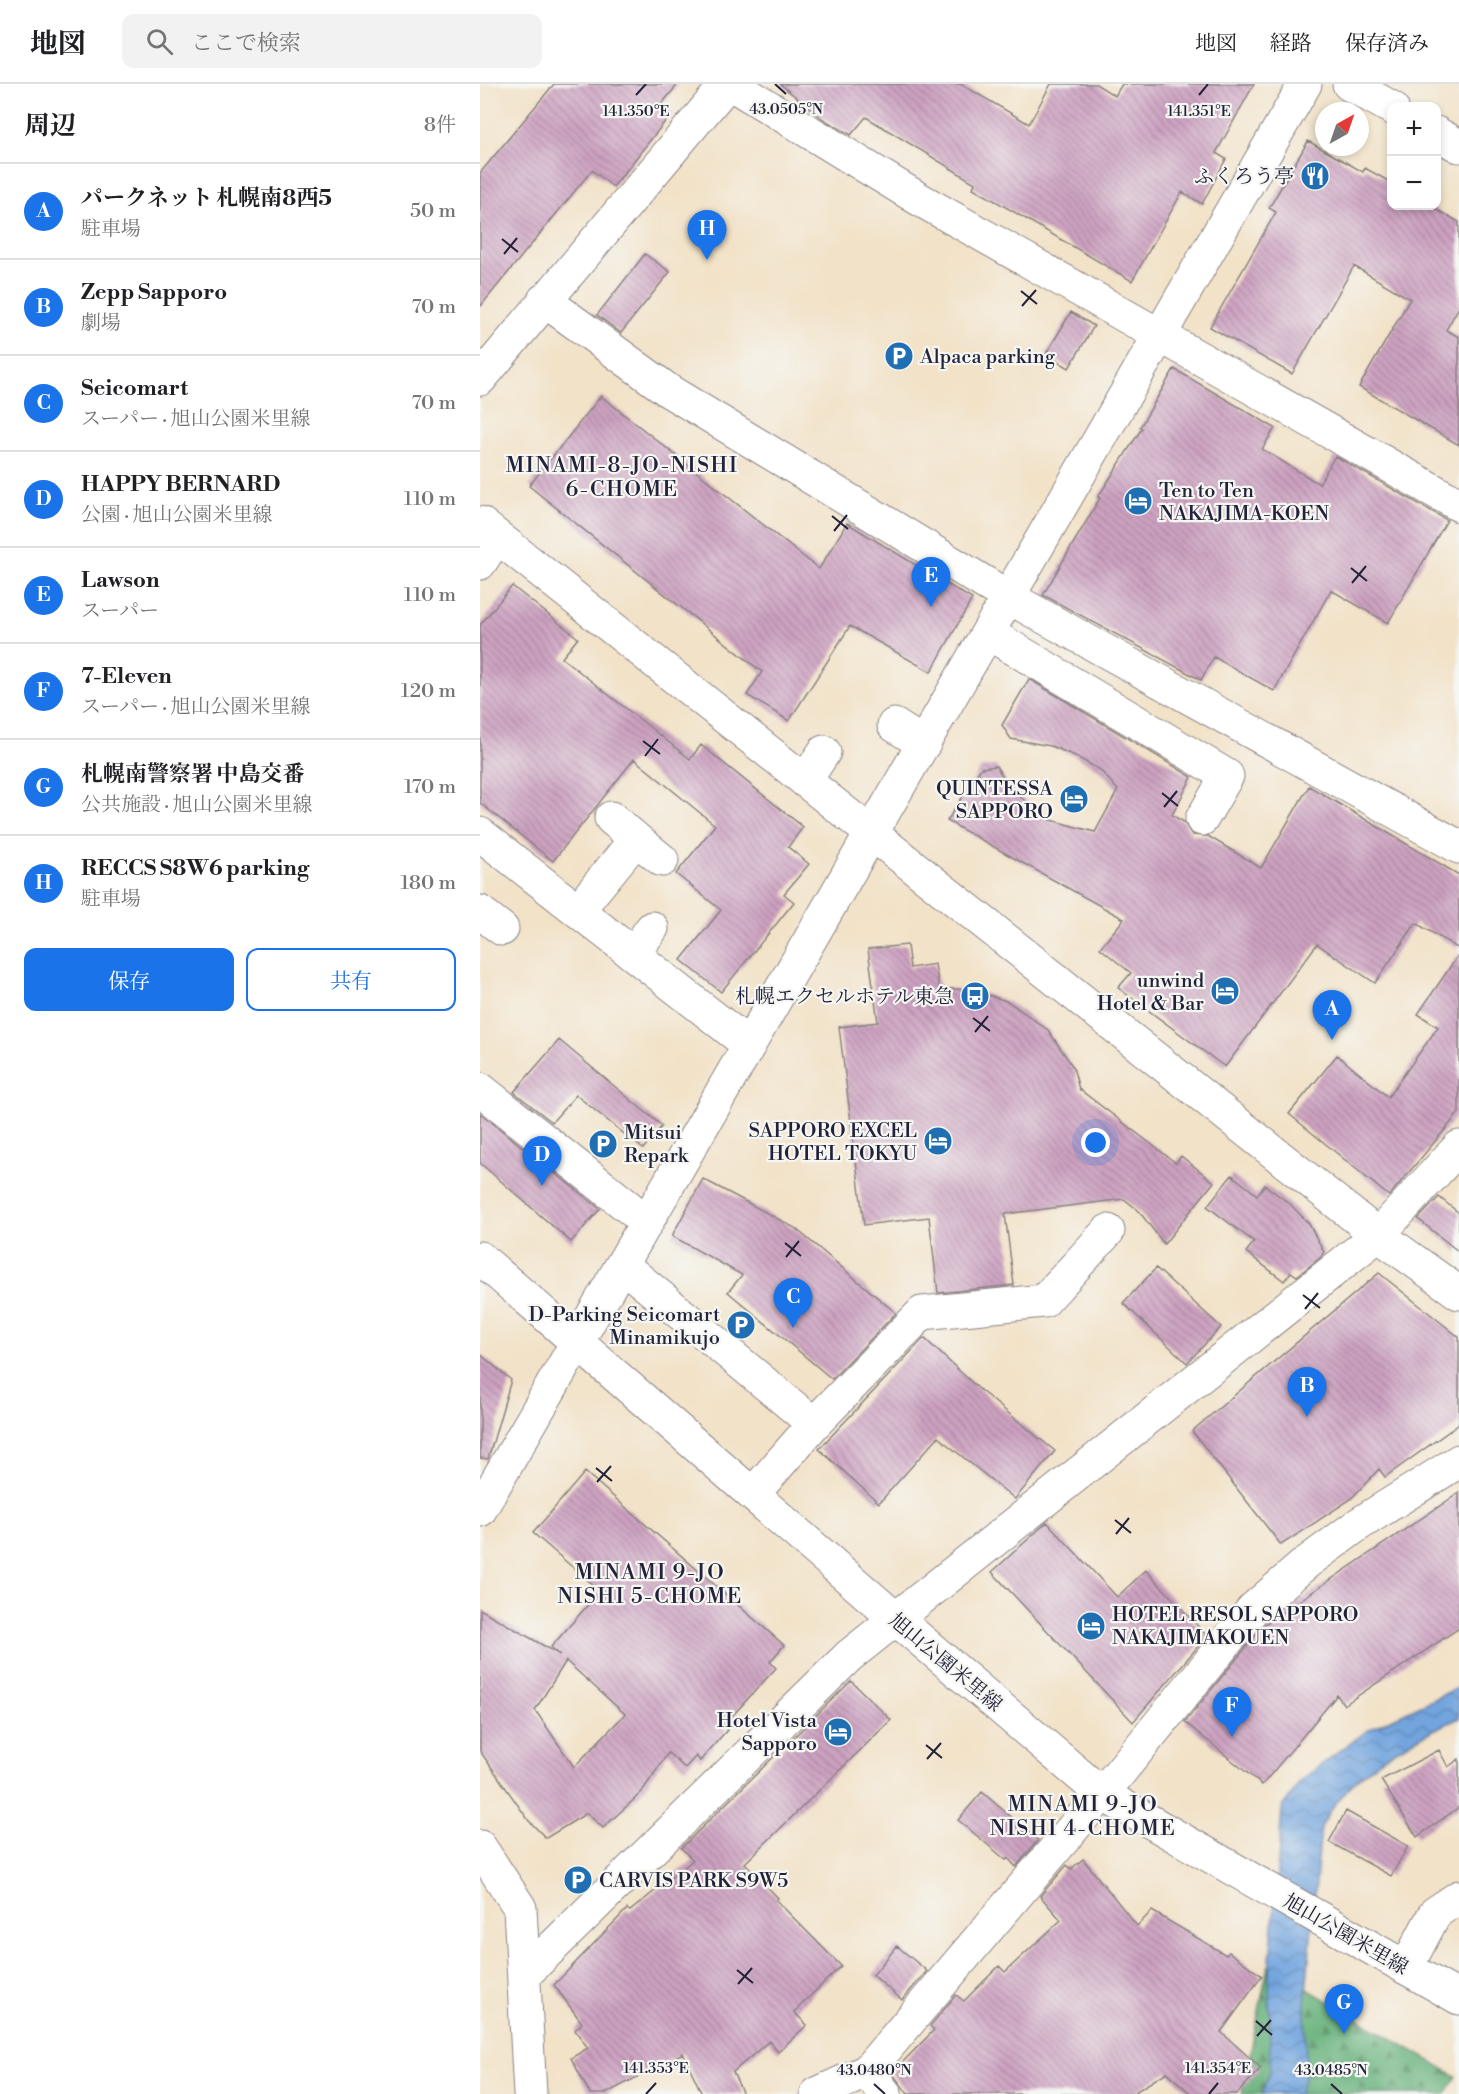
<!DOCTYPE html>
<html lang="ja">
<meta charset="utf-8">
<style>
:root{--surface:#fff;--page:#f2f2f2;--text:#202124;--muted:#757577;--line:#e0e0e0;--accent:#1a73e8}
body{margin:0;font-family:"Libre Bodoni","Noto Serif JP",serif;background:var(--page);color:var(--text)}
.controls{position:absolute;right:18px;top:18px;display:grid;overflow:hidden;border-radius:12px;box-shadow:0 3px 9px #0003}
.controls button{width:54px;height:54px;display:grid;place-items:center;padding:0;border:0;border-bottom:2px solid var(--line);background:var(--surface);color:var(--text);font:30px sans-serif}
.compass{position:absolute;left:835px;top:18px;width:54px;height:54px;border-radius:50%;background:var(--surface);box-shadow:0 3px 9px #0003;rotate:40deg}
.you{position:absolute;left:616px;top:1059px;width:21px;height:21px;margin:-15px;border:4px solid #fff;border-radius:50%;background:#1a73e8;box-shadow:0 0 0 9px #1a73e833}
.badge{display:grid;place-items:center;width:39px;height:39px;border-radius:50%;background:var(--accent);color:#fff;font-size:20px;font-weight:700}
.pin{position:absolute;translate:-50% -50px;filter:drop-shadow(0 2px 3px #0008)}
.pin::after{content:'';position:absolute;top:32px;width:21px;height:18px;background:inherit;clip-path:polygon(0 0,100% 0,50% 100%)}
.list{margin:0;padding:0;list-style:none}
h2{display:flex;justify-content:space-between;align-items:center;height:78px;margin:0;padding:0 24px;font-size:26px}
h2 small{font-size:20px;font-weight:400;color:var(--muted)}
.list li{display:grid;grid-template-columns:39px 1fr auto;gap:18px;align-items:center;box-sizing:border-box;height:96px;padding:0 24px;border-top:2px solid var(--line)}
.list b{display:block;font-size:22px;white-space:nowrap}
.list p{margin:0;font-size:20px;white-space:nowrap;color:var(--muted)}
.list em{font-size:20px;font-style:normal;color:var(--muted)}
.actions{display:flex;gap:12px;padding:18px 24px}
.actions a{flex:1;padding:14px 0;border:2px solid var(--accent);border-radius:12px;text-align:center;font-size:21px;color:var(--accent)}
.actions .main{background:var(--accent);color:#fff}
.icon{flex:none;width:33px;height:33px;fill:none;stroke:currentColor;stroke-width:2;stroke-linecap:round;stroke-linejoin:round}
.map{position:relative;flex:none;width:979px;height:2010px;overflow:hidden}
header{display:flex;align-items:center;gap:36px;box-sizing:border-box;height:84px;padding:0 30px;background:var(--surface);border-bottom:2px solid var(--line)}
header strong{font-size:28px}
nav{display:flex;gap:33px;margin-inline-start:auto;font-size:21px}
.search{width:420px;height:54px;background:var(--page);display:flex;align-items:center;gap:15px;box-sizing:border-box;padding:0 21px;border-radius:12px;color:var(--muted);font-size:22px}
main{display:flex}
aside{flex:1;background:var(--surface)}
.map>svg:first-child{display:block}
.forest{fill:url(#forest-firs);stroke:#446a5a;stroke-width:1.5}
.water{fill:url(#water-waves);stroke:#4a638c;stroke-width:1.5}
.building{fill:url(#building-back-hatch);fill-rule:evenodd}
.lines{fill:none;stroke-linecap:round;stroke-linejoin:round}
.minor-casing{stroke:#8a8282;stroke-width:35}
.major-casing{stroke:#8a8282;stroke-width:35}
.minor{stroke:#fff;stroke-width:33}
.major{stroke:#fff;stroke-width:33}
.ticks{fill:none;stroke:#22223b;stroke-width:2}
.labels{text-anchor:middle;stroke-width:4.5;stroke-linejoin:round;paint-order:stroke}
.poi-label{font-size:20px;fill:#22223b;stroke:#f6f6f2;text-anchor:end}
.street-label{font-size:20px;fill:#22223b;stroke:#f6f6f2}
.neighbourhood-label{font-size:21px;letter-spacing:1.5px;fill:#22223b;stroke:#f6f6f2}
.ticks-label{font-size:15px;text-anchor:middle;fill:#22223b;stroke:#f6f6f2;stroke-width:4.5;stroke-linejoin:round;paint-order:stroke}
</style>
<header>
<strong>地図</strong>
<div class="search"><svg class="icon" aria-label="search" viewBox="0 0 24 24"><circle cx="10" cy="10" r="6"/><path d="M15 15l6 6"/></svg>ここで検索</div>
<nav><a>地図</a><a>経路</a><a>保存済み</a></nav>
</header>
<main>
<aside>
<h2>周辺<small>8件</small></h2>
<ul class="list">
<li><span class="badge">A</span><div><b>パークネット 札幌南8西5</b><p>駐車場</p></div><em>50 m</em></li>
<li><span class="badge">B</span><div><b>Zepp Sapporo</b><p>劇場</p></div><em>70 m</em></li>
<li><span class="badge">C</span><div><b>Seicomart</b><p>スーパー · 旭山公園米里線</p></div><em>70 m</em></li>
<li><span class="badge">D</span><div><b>HAPPY BERNARD</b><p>公園 · 旭山公園米里線</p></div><em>110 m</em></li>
<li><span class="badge">E</span><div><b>Lawson</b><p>スーパー</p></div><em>110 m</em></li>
<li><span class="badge">F</span><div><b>7-Eleven</b><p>スーパー · 旭山公園米里線</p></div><em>120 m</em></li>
<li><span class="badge">G</span><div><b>札幌南警察署 中島交番</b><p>公共施設 · 旭山公園米里線</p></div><em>170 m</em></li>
<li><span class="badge">H</span><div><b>RECCS S8W6 parking</b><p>駐車場</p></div><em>180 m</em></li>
</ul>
<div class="actions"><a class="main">保存</a><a>共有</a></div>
</aside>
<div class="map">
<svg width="979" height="2010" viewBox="0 0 979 2010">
<defs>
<pattern id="forest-firs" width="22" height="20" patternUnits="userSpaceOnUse" patternTransform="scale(1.5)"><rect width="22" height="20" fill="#66b17a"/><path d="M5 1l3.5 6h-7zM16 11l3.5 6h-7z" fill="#549065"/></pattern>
<pattern id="water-waves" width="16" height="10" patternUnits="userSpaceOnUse" patternTransform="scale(1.5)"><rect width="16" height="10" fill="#72a4de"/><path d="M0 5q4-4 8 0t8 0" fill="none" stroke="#5d85b5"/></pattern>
<pattern id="building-back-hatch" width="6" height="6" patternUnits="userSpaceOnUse" patternTransform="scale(1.5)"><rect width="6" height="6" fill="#cda2c1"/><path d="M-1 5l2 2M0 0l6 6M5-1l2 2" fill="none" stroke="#a6849e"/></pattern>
</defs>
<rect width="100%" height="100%" fill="#f6f6f2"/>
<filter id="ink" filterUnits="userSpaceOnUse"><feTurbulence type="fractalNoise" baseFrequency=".0167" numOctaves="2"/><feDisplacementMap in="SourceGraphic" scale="12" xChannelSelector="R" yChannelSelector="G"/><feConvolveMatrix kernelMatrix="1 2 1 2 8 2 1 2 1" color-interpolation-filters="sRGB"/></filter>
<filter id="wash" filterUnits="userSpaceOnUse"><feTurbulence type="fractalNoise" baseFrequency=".008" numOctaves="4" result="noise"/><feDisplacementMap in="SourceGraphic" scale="24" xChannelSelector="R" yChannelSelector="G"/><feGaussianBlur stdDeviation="1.35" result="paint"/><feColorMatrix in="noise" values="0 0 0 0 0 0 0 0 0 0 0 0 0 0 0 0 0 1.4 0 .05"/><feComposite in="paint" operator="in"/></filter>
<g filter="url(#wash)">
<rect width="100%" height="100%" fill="#f2e2c8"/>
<path class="forest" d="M788,1882l188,110 -10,18h-204z"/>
<path class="water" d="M979,1603v31c-57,26 -107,51 -138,109l-16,177 1,68 -7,22h-37l8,-23 -1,-97 13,-165 19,-29 67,-50z"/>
<g id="blocks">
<path class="building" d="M74,0h124l-17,21 10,9 -58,73 -21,-17 -112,137v-134z
M300,0h181l68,40 22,-40h45l19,12 7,-12h132l-38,69 10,6 -24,45 -20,-12 -50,89 -159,-93 2,-5 -109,-66 -15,18 -28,-16z
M828,57l55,31 2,-4 27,15v23h38l29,16v85l-13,23 13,7v108l-100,-58 51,-88 -56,-33 -62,108 -82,-47 66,-115 -7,-4z
M165,170l25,18 -49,61 -24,-18z
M591,228l23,14 -25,42 -23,-14z
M694,285l101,59 -13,21 57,35 16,-28 112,64 -59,103 -57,-33 -57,101 -60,-34 -13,23 -158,-85 57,-97 -2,-1 44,-69 -2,-1z
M121,312l218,173 28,-46 125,76 -41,73 -81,-46 -61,95 -42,-26 15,-23 -233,-186z
M32,502l66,52 -16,20 128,101 11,-14 102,82 -15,20 21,17 -25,30 10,8 -73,90 -40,-32 40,-50 -45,-36 39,-49 -81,-66 -81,102 -73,-58v-178z
M549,595l163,98 -20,38 12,7 8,13 16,1 53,32 48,-82 150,89v74l-43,-26 -41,60 -58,-39 -92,123 -107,-79 13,-15 -31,-25 24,-29 -177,-98 34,-53 15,-2 15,24 40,30 44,12 23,-42 -18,-20 -25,-14 -24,-10 -40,-7 -9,-14z
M427,861l3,23 25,-4 4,24 34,2 36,12 39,28 25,37 6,22 97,74 5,-7 33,26 -50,62 -26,-34 -14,-11 -119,15 9,71 -76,8 -9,-76 -65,8 -25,-198 39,-5 -10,-73z
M979,870v159l-70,83 -100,-82 48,-59 51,42 50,-70 -20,-13z
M79,956l103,86 -19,23 -67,-54 -24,27 -38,-30z
M0,1029l120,96 -29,33 -91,-79z
M752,1091l25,20 8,-10 25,19 19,20 15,28 -3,5 -24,19 -6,-4 -7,9 -38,-29 8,-10 -47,-36z
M223,1095l92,49 101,85 -64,66 -104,-87 14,-17 -70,-39z
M959,1113l20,16v39l-41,-33z
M676,1184l65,59 -34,36 -64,-60z
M899,1189l80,64v87l-74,53 -6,-8 -28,30 -70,46 -89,-114z
M444,1254l56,52 75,61 -40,48 -77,-62 -59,66 -60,-54z
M0,1270l31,26 -23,79 -8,-1z
M105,1388l199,173 -14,17 6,6 -53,58 4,4 -27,31 -4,-5 -11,12 -17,-15 -27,40 -38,35 -16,-15 -41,25 -17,-17 -49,-70v-142l80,46 -9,-8 49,-56 -67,-58zM86,1577l59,53 -51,53 -39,-57z
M979,1409v135l-115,77 -7,-10 -75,90 -77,-63 80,-98z
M567,1438l70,75 29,-27 61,66 -74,86 -141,-150z
M371,1597l40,39 -146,143 33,35 -2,2 65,66 -47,46 13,13 -29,27 -9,-11 -36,31 10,22h-41l-19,-41 -78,41h-15l-19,-36 17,-10 -13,-18 7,-7 -28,-38 73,-76 3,2 63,-51 -12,-12z
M959,1666l9,17 11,-8v48l-42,30 -36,-57z
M502,1708l56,48 -22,27 -8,-9 -2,2 -48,-40z
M866,1727l62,35 -17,30 -62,-34z
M603,1775l54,67 15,-15 74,44 3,-3 33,24 -41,56 40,36 -24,26h-46l-24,-22 -35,22h-224l-16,-21 42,-43 -4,-4 26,-31 8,6 35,-35 6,6 56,-52 -21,-24 27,-31 4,4z
M417,1862l30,25 -25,29 -29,-25z"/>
</g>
</g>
<g filter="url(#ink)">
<use href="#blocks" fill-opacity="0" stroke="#8a8282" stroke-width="1.5"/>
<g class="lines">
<g class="minor-casing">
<path id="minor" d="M251,0l188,115 540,306
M869,0l43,24
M956,49l23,13
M64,216l125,91 339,206 451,250
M0,295l247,-295
M0,439l898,712 81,58
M0,479l17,-26
M508,549l239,143 -25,43
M414,641l30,19
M325,697l19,-29
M131,734l25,21
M0,750l269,211
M98,826l58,-71 26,21
M0,828l22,17
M153,870l19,-26
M0,1005l167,133
M142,1181l192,159 -61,70
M334,1340l108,-111 122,-12 64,-70
M0,1426l825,-1426
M0,1763l40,61 10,186
M926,1884l29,-55 24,-16
M44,1891l325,-319 529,-421 81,-88
M387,1987l18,23
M337,2010l50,-23 235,-277 151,-185 53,-46 53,-39 100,-63"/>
</g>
<g class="major-casing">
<path id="major" d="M0,1174l416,361 206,175 357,204"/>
</g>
<use href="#minor" class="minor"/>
<use href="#major" class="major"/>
</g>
</g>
<path class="ticks" d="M295,0l11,10M156,11l10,-11M719,11l9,-11M22,155l16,13M24,170l13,-16M541,207l16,13M542,222l14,-16M352,432l16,13M354,447l13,-16M871,484l16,13M872,499l14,-17M163,657l17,13M165,672l13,-17M682,709l16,13M684,723l13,-16M493,934l17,13M495,948l13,-16M305,1159l16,13M306,1173l13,-16M823,1211l17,13M825,1225l13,-16M116,1384l16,13M117,1398l14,-16M635,1436l16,13M636,1450l13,-16M446,1661l16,13M447,1675l14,-16M257,1886l16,13M258,1900l14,-16M776,1937l16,14M777,1952l14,-16M394,2000l11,10M851,2000l11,10M166,2010l10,-11M729,2010l9,-11"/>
<defs>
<g id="restaurant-disc" transform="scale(1.5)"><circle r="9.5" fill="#1f6fb2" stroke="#f6f6f2"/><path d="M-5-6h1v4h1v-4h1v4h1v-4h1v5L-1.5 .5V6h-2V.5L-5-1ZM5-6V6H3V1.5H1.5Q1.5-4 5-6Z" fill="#fff"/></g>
<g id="parking-disc" transform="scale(1.5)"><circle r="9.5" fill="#1f6fb2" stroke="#f6f6f2"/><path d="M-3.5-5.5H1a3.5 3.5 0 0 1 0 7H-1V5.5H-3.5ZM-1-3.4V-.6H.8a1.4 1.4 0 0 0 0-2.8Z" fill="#fff"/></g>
<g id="hotel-disc" transform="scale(1.5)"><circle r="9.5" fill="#1f6fb2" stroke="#f6f6f2"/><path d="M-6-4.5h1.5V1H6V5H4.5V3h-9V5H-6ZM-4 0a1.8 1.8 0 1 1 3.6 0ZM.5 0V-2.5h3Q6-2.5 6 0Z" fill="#fff"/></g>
<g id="bus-disc" transform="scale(1.5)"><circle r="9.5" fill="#1f6fb2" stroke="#f6f6f2"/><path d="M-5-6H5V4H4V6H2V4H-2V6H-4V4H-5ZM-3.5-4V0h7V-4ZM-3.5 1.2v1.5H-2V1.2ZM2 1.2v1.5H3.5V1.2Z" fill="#fff"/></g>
</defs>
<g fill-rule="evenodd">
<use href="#restaurant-disc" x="835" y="92"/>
<use href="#parking-disc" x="419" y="272"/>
<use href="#hotel-disc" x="658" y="417"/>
<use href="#hotel-disc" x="594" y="715"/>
<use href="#hotel-disc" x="745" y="907"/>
<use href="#bus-disc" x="495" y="912"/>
<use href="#hotel-disc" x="458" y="1057"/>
<use href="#parking-disc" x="123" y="1060"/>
<use href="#parking-disc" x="261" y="1241"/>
<use href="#hotel-disc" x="611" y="1542"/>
<use href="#hotel-disc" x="358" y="1648"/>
<use href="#parking-disc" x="98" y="1796"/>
</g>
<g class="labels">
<g class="poi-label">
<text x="814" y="99">ふくろう亭</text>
<text x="440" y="279" text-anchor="start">Alpaca parking</text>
<text x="679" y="413" text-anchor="start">Ten to Ten<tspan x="679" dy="23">NAKAJIMA-KOEN</tspan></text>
<text x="573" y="711">QUINTESSA<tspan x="573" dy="23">SAPPORO</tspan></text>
<text x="724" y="903">unwind<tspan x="724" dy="23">Hotel &amp; Bar</tspan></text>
<text x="474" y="919">札幌エクセルホテル東急</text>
<text x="437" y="1053">SAPPORO EXCEL<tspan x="437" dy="23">HOTEL TOKYU</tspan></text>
<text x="144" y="1055" text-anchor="start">Mitsui<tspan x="144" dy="23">Repark</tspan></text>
<text x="240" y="1237">D-Parking Seicomart<tspan x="240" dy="23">Minamikujo</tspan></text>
<text x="632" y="1537" text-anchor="start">HOTEL RESOL SAPPORO<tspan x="632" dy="23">NAKAJIMAKOUEN</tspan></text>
<text x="337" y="1643">Hotel Vista<tspan x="337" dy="23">Sapporo</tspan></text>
<text x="119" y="1803" text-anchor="start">CARVIS PARK S9W5</text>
</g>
<g class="street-label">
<text transform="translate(466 1578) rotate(40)" y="7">旭山公園米里線</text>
<text transform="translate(866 1850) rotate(30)" y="7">旭山公園米里線</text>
</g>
<g class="neighbourhood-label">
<text x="142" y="388">MINAMI-8-JO-NISHI<tspan x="142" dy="24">6-CHOME</tspan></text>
<text x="170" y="1495">MINAMI 9-JO<tspan x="170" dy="24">NISHI 5-CHOME</tspan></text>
<text x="603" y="1727">MINAMI 9-JO<tspan x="603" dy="24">NISHI 4-CHOME</tspan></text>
</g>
</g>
<g class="ticks-label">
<text x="306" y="30">43.0505°N</text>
<text x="156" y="32">141.350°E</text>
<text x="719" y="32">141.351°E</text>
<text x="176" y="1989">141.353°E</text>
<text x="738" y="1989">141.354°E</text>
<text x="394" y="1991">43.0480°N</text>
<text x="851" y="1991">43.0485°N</text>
</g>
</svg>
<div class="controls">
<button>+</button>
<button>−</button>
</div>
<svg class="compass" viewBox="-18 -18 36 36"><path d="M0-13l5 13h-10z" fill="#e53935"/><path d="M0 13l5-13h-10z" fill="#757577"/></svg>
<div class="you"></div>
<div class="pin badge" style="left:852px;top:956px">A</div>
<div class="pin badge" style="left:827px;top:1333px">B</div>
<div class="pin badge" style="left:313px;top:1244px">C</div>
<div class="pin badge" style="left:62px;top:1102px">D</div>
<div class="pin badge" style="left:451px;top:523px">E</div>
<div class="pin badge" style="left:752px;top:1653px">F</div>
<div class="pin badge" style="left:864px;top:1950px">G</div>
<div class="pin badge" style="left:227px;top:176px">H</div>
</div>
</main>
